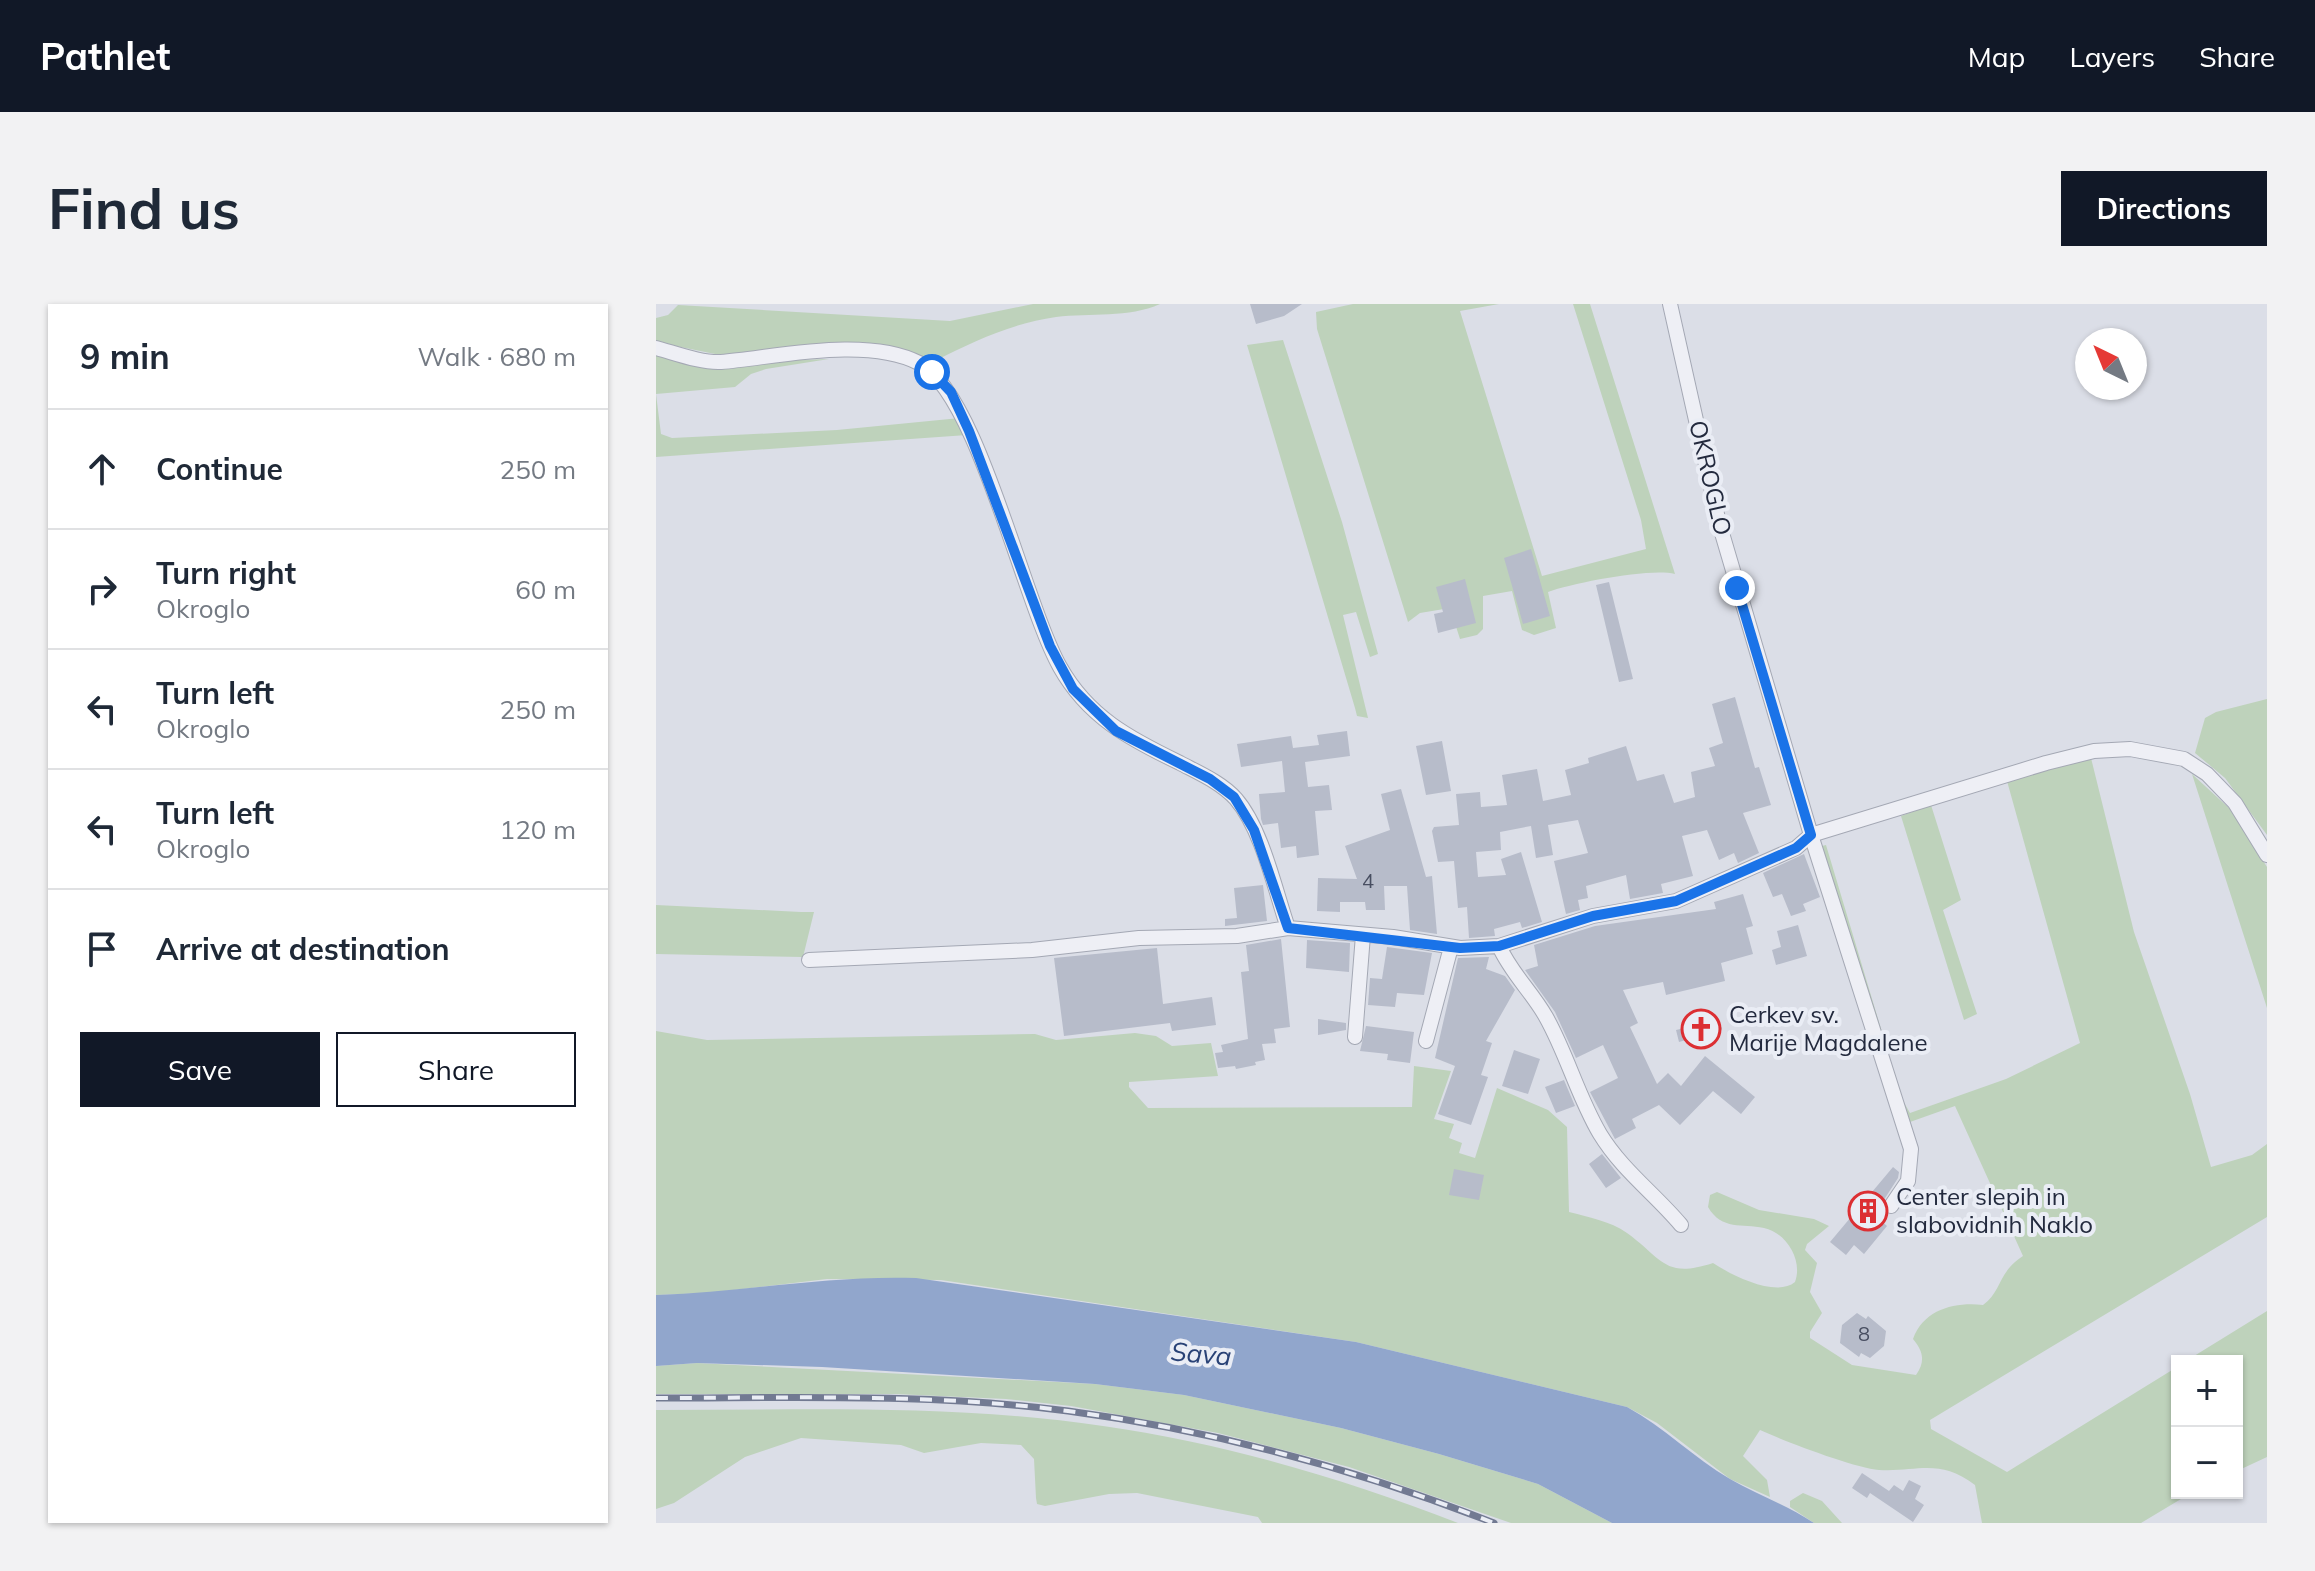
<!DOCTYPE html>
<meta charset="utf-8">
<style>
:root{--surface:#fff;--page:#f2f2f3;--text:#1f2937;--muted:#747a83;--line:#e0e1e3;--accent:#111827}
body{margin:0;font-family:Mulish,sans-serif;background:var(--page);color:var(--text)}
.controls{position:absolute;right:24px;bottom:24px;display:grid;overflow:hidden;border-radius:0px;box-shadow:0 2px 6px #0004}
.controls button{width:72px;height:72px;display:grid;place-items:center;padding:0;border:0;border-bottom:2px solid var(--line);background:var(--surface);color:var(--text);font:40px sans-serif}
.compass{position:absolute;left:1419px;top:24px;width:72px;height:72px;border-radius:50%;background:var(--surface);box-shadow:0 2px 6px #0004;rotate:317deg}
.stop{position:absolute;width:24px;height:24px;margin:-18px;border:6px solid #1a73e8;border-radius:50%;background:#fff}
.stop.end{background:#1a73e8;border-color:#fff;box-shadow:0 2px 8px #0008}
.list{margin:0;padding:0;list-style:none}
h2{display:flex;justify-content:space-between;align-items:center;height:104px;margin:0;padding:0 32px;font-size:34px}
h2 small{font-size:26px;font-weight:400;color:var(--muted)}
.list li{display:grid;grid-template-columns:52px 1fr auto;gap:24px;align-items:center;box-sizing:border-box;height:120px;padding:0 32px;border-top:2px solid var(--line)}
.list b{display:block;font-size:30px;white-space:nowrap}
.list p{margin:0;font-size:26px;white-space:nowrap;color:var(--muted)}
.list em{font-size:26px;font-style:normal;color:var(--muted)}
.actions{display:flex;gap:16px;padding:24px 32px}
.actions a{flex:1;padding:18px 0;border:2px solid var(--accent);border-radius:0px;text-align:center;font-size:28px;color:var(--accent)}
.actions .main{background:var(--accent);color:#fff}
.icon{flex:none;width:44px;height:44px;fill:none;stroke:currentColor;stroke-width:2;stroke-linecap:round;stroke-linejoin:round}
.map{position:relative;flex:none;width:1611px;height:1219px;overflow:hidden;border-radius:0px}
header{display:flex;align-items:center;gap:48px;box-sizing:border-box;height:112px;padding:0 40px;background:var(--accent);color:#fff}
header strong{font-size:38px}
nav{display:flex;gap:44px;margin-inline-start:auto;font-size:28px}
.intro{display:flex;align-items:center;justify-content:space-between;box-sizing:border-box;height:192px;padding:0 48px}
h1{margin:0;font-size:56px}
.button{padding:20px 36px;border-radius:0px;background:var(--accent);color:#fff;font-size:28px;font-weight:700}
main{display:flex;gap:48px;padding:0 48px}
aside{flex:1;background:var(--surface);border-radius:0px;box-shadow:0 2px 6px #0004}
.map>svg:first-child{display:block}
.green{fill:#bed2bb}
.water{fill:#91a6cc}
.building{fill:#b7bcca}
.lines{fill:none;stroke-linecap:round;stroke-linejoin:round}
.minor-casing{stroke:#a4a8b4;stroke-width:16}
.minor{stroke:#eeeff5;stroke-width:14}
.rail-casing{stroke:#727a92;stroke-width:7}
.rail{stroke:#eaedf5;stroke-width:4;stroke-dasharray:12;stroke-linecap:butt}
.route{stroke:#1a73e8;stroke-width:10}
.labels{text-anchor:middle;stroke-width:8;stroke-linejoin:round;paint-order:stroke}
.number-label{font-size:20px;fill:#484e61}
.street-label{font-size:24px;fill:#232a3e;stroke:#eaedf5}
.poi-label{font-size:24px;fill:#232a3e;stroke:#eaedf5;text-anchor:start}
.water-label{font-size:26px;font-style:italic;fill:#294276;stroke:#eaedf5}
</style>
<header>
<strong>Pathlet</strong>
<nav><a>Map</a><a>Layers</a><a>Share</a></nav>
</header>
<div class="intro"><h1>Find us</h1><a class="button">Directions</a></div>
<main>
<aside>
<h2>9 min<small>Walk · 680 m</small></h2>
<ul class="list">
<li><svg class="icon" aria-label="ahead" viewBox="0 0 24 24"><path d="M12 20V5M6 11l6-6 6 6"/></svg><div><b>Continue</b></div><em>250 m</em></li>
<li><svg class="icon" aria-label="right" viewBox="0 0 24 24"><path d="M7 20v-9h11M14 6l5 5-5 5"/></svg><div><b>Turn right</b><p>Okroglo</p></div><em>60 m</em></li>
<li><svg class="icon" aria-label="left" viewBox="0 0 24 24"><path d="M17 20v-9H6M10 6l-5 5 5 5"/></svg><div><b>Turn left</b><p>Okroglo</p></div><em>250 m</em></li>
<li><svg class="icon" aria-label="left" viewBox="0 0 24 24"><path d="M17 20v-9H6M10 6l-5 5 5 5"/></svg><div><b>Turn left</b><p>Okroglo</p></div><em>120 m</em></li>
<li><svg class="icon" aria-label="arrive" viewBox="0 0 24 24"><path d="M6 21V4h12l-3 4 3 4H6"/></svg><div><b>Arrive at destination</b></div></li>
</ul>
<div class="actions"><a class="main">Save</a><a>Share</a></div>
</aside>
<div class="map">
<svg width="1611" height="1219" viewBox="0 0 1611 1219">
<rect width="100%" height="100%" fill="#dbdee7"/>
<path class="green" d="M377,0h127c-31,14 -70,9 -104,13 -43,6 -82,24 -121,44l-14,-5 -201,-1 -64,-13v-24l12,-3 10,-10 272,16z
M697,0h146l-39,7 82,265 104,-27 -5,-29 -68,-216h17l85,270c-26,-6 -101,9 -127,18l8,36 -22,7 -12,-5 -10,-39 -29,5v33l-6,6 -17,4 -10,-31 -30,5 -12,9 -91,-293 -1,-17z
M627,36l59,182 36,132 -8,3 -14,-45 -13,3 25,103 -11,-2 -2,-8 -108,-363z
M0,49l113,8 60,-2 -63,10 -15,5 -16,13 -79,7 5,40 11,4 165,-8 123,-12 7,17 -311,22z
M1611,395v136l-42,-57 -30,-25 10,-35 11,-6z
M1435,454l43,174 56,162 21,73 41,-12 15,-11v73l-337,203 1,9 76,43 170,-105v126h14l-50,30h-159l-7,-38c-36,-27 -56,-13 -96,-15 -24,-2 -95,-29 -119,-40l-17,26 24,24 3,17 -40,-18 -73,-56 -30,-16 -271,-65 -415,-62 -114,-1 -118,14 -53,2v-264l51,9 328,-6 21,6 79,-7 21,3 16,10 39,-3 7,33 -89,6v5l19,21 264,-1 2,-41 37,5 -17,48 20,5 -5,14 13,5 -3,10 16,5 22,-70 51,22 19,17 2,85c19,5 41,9 58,21 36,26 37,46 86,30 18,12 63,35 82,19 8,-21 -8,-49 -31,-54 -22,-5 -42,3 -56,-21l2,-12 7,-3 42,18 55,9 15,7 -22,18 -2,6 12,13 -7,29 12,21 -12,19v6l42,27 64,10c9,-13 8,-23 -3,-36 11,-30 42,-37 70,-34 20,-15 14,-32 40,-49l-68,-150 -45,16 -8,-11 -84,-264 8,-2 76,254 8,14 96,-34 74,-36 -73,-262z
M1536,470l38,35 37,58v141z
M1275,501l30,95 -18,10 34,104 -13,6 -63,-204z
M0,601l145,7h13l-11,45 -147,-3z
M1611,1007v146l-30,14v-110h-51z
M41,1059l398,21 89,11 157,33 98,26 99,30 74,39h-101l-162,-56 -131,-34 -147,-27 -65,-7 -111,-5h-239v-28z
M0,1106c148,0 300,-6 447,16 121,17 242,53 355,97h-196l-4,-6 -121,-24 -28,1 -64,12 -8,-2 -1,-6 -2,-39 -13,-14 -40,-2 -57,10 -23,-8 -100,-7 -56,19 -71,46 -18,6z
M1147,1189l19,8 20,22h-28l-24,-16v-6z"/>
<path class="water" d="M260,974l440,64 271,65c37,20 67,51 103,72 28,16 57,26 84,44h-202l-74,-39 -99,-30 -98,-26 -157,-33 -89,-11 -273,-17 -125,-4 -41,3v-71c87,-3 172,-20 260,-17z"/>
<path class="building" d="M594,0h52l-18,12 -28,8z
M875,245l19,67 -27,8 -19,-66z
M809,275l11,44 -38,10 -4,-19 9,-2 -7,-25z
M953,278l24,97 -14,3 -23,-97z
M1079,393l20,71 4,-1 12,38 -28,8 16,40 -21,10 -4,-10 -15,7 -12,-30 -25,6 11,40 -32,8 2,9 -33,6 -4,-24 -40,11 2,12 -10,2 2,10 -14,4 -12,-53 34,-8 -10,-33 -30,5 5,30 -17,3 -5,-32 -31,6 1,18 -25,2 2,25 28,-2 -5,-16 20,-7 21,70 -20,6 -2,-6 -26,7 1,7 -26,2 -2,-31 -9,1 -4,-47 -16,1 -6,-31 2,-4 25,-2 -3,-31 24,-2 1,15 26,-2 -5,-30 35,-6 6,32 28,-6 -6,-25 24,-7 -1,-5 38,-12 11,35 27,-7 10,29 21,-6 -4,-25 24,-6 -6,-18 14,-5 -11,-39z
M691,427l3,25 -45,6 3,25 21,-2 3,25 -17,1 4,44 -22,3 -1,-12 -15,2 -3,-25 -15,2 -2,-6 -2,-25 26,-2 -3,-31 -41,6 -4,-23 54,-8 2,12 26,-3 -2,-10z
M786,437l9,50 -25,4 -10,-49z
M745,485l25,88 6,-1 5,58 -27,-4 -3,-44h-23l1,24h-19l-1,-8h-25v10l-23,-1 1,-33 39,1 -12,-33 45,-16 -9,-36z
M1148,550l16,43 -17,7 3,7 -15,5 -9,-22 -9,3 -10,-24z
M607,581l4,36 -42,5v-7l12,-1 -3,-30z
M1087,590l10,32 -7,2 7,26 -32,9 4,18 -59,14 -3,-13 -40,8 15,33 -8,4 27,57 11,-11 13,13 24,-30 50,41 -14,17 -28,-23 -33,34 -21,-20 -27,14 4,9 -21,11 -25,-47 28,-14 -15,-33 -27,13 -21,-46 -30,-42 13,-4 -4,-21 61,-19 121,-17 -2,-7z
M1142,621l9,31 -31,9 -4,-15 9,-3 -4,-16z
M625,635l9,88 -16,2 2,14 -14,1 3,16 -10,2 1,3 -20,4 -1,-3 -17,2 -3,-15 8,-1 -2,-7 27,-6 -7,-67 8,-1 -3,-26z
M651,636l43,3 -1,29 -43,-4z
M731,643l45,6 -8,42 -27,-2 -2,14 -27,-2 2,-27 12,1z
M501,644l6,56 49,-7 4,28 -44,6 -2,-8 -106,13 -10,-78z
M833,653l-3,12 19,7 10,14 -29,51 6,2 -11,32 7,2 -17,48 -33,-11 17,-48 -20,-8 23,-100z
M1056,710l10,14 -4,10 -28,6 -4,-4 -7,2 -3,-12 25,-6 3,-8z
M662,715l28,4v7l-28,5z
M710,722l48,6 -4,31 -23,-3 1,-6 -28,-3z
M858,746l26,9 -12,35 -26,-8z
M908,776l11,26 -19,7 -11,-26z
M946,850l19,24 -15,10 -17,-24z
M1237,863l6,5 -1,6 -20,31 4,4 -4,5 9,8 -23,28 -10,-9 -8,10 -16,-13z
M798,865l30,6 -5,25 -30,-5z
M1201,1009l9,6 2,-3 18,15 -2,15 -14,12 -9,-5 -2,4 -19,-14 2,-18z
M1206,1169l27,18 5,-6 9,6 6,-11 12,6 -6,13 9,6 -11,17 -43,-29 -3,5 -15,-10z"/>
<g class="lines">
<g class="minor-casing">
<path id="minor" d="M1014,0l49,219 92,312 235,-72 48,-12 36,-2 54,10 23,15 28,29 32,52
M0,44c19,5 45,15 65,14 57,-5 145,-26 198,1 59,30 104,238 141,304 28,50 70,72 120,96 19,10 42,20 56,36 26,30 39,91 52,129l105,9 67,11 39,-2 94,-30 83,-15 120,-53 15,-13 100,314 -3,32 -17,25
M843,642c12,27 33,46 47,71 21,37 32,80 54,117 22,36 54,59 81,91
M153,656l223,-10 107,-12 98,-2 51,-8
M699,733l8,-102
M770,737l25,-94"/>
</g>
<use href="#minor" class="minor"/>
<g class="rail-casing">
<path id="rail" d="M0,1094c136,0 276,-5 412,13 144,19 291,59 426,112"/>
</g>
<use href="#rail" class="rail"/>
</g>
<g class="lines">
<path class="route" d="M276,68l19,20 18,39 81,215 23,43 43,42 94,48 24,18 20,33 34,98 172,20 39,-2 94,-30 83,-15 120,-53 15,-13 -74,-247"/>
</g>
<defs>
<g id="church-ring" transform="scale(2)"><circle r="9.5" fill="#eaedf5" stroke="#dc2f33" stroke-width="1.5"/><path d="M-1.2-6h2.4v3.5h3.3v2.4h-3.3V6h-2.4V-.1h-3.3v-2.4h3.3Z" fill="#dc2f33"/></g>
<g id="building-ring" transform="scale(2)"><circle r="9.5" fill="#eaedf5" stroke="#dc2f33" stroke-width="1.5"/><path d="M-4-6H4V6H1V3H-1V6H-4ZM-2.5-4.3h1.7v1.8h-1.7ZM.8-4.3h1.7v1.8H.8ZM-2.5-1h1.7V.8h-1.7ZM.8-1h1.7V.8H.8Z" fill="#dc2f33"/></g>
</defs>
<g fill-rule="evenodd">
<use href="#church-ring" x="1045" y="725"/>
<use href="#building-ring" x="1212" y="907"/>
</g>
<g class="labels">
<g class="number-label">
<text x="712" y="584">4</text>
<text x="1208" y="1037">8</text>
</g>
<g class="street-label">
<text transform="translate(1054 174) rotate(77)" y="8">OKROGLO</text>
</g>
<g class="poi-label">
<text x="1073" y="719">Cerkev sv.<tspan x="1073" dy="28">Marije Magdalene</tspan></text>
<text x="1240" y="901">Center slepih in<tspan x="1240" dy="28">slabovidnih Naklo</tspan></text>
</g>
<g class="water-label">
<text transform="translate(545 1050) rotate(5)" y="9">Sava</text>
</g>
</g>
</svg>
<div class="controls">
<button>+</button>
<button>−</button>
</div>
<svg class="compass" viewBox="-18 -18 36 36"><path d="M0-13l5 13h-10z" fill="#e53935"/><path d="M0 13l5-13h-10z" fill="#747a83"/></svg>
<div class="stop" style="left:276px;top:68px"></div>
<div class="stop end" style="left:1081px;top:284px"></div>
</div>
</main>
